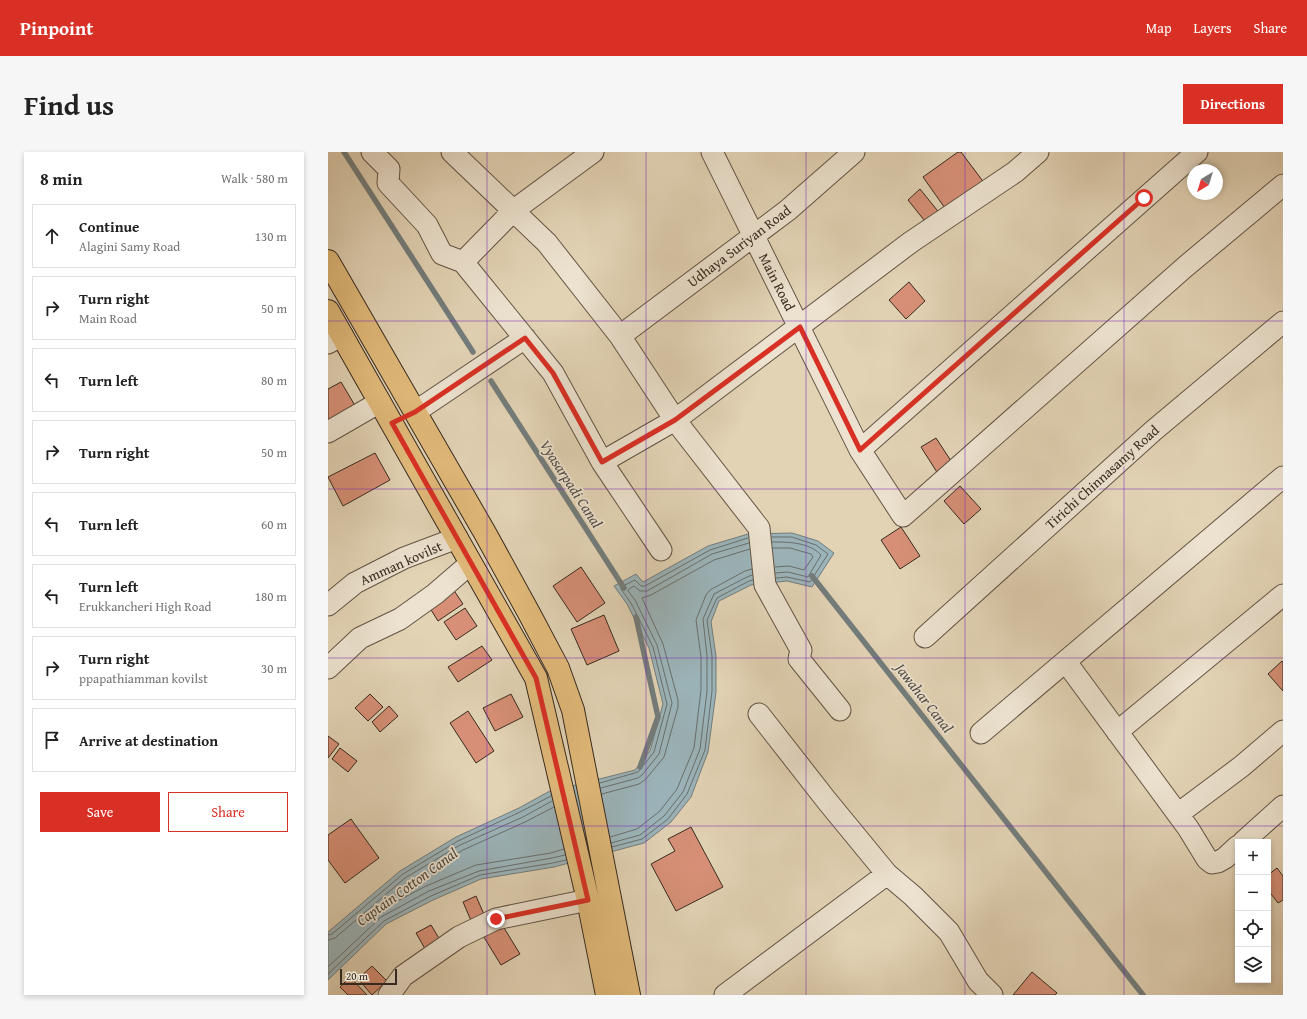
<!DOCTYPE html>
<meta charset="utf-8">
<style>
:root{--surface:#fff;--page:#f6f6f6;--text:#222;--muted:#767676;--line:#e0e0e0;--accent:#d93025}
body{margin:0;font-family:"Gentium Book Plus",serif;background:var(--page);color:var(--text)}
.controls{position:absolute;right:12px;bottom:12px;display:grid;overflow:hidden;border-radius:0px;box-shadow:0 2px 6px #0003}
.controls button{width:36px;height:36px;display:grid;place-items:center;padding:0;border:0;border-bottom:1px solid var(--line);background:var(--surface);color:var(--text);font:20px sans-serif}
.compass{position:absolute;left:859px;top:12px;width:36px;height:36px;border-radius:50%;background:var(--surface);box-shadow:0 2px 6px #0003;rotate:218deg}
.scale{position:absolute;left:12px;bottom:10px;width:57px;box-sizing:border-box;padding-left:4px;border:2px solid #372a1f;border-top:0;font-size:11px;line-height:14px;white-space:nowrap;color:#372a1f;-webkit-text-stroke:3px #ece2cf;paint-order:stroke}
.stop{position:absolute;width:12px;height:12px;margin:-9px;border:3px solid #d93025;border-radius:50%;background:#fff}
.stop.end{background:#d93025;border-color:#fff;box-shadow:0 1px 4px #0008}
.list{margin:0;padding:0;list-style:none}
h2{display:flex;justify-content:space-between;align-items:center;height:52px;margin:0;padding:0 16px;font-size:17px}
h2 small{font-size:13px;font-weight:400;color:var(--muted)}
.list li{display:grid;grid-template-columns:26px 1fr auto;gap:12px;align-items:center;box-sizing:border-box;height:64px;margin:0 8px 8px;padding:0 8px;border:1px solid var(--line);border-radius:0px}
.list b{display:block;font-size:15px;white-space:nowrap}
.list p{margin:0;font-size:13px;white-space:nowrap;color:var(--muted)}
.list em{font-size:13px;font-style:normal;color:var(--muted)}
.actions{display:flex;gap:8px;padding:12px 16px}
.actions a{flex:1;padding:9px 0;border:1px solid var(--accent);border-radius:0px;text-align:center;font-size:14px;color:var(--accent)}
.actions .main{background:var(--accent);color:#fff}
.icon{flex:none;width:22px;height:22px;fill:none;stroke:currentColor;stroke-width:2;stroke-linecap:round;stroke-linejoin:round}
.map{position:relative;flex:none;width:955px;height:843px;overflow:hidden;border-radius:0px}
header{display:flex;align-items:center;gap:24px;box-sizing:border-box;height:56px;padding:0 20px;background:var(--accent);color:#fff}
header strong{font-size:19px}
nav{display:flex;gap:22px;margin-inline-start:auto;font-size:14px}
.intro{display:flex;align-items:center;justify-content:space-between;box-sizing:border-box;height:96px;padding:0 24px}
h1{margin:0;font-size:28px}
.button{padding:10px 18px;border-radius:0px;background:var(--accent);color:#fff;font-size:14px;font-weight:700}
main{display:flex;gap:24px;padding:0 24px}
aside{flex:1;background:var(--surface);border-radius:0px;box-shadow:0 2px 6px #0003}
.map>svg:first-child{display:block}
.water{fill:#9bb4ba;stroke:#737d7c}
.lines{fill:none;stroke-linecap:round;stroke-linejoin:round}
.shore{stroke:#696f6c;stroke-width:1}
.stream{stroke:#737d7c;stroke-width:5.5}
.building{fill:#d79077;stroke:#372a1f}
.minor-casing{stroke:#625444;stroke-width:23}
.major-casing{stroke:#372a1f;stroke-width:24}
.minor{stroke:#ece2cf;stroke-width:21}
.major{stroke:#e1ba7a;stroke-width:22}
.route{stroke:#d93025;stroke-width:5}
.grid{fill:none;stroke:#7b2cbf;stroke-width:1;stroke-opacity:0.55}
.labels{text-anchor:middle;stroke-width:3.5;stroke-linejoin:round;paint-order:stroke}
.street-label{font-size:14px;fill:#372a1f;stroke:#ece2cf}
.water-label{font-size:15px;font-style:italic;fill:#504c46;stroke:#ece2cf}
</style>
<header>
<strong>Pinpoint</strong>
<nav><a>Map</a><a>Layers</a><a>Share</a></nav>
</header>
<div class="intro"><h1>Find us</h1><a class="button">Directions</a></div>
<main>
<aside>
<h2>8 min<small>Walk · 580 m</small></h2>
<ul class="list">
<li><svg class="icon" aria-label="ahead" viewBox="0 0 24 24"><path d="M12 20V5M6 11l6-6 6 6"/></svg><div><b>Continue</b><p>Alagini Samy Road</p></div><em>130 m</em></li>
<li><svg class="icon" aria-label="right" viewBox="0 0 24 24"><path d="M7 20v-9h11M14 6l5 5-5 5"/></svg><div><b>Turn right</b><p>Main Road</p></div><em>50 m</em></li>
<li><svg class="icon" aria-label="left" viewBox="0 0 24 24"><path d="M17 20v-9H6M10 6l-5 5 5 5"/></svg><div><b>Turn left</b></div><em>80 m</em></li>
<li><svg class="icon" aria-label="right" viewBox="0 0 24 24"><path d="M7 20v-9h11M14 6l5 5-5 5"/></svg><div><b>Turn right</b></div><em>50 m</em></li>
<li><svg class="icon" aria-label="left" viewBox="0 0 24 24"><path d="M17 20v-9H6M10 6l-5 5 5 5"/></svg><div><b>Turn left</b></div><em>60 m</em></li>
<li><svg class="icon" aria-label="left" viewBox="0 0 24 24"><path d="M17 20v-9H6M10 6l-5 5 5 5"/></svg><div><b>Turn left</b><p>Erukkancheri High Road</p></div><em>180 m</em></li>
<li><svg class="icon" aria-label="right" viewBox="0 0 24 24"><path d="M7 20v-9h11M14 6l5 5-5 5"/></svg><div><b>Turn right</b><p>ppapathiamman kovilst</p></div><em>30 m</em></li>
<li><svg class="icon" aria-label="arrive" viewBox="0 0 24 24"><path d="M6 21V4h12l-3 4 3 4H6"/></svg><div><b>Arrive at destination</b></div></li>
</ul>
<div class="actions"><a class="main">Save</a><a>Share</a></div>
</aside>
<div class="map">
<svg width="955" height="843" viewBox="0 0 955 843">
<rect width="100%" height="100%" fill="#e2d3b5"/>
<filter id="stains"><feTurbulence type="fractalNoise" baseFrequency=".005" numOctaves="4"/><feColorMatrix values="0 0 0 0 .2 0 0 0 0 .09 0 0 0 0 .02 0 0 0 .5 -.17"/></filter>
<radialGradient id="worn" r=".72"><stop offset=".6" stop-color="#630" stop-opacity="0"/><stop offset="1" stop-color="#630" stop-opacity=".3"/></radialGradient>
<path class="water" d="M464,381l26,8 16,12 -22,34 -25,-6 -36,4 -32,16 -8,21 5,34v36l-8,60 -17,45 -20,25 -27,21 -90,24 -73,12 -48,21 -47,24 -58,56v-48l72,-61 56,-34 63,-29 29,-16 87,-22 15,-19 13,-47 -14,-56 -22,-44 -13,-18 22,-12 7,8 65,-36 40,-12z"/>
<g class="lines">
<path class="shore" d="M444,385h20l24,8 12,9 -18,28 -23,-5 -11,1
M444,390c16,0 37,0 49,13l-13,22 -20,-5 -13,1
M445,396h17l21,6 2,3 -9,13 -15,-4 -14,1
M272,631l38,-11 16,-20 13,-48 -14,-57 -22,-44 -10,-14v-2l14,-7 6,6h4l65,-36 38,-12
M273,636l37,-10 4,-3 17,-21 13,-51 -15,-58 -22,-45 -7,-9 1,-2 5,-3 6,5h7l65,-37 37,-11
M274,642l37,-10 7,-5 18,-22 14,-50v-7l-15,-56 -21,-46 9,-3 63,-35 36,-11
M226,655l-29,15 -62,28 -54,33 -23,20 -1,2 3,1 38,-20 50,-21 75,-12 13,-4
M282,685l27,-8 23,-18 17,-22 17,-41 7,-58v-33l-5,-37 10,-25 4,-5 35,-19 7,-2
M283,691l29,-8 24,-19 19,-24 17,-43 7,-58v-35l-4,-37 11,-25 33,-17 5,-2
M284,695l30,-8 26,-20 19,-25 18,-44 7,-59v-35l-5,-36 10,-22 32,-17 4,-1
M0,783l4,-1 71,-60 55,-33 62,-29 31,-16
M0,788l7,-2 70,-60 55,-33 63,-28 29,-16
M0,815l53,-50 48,-26 50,-20 73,-13 13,-3
M0,822l56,-53 47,-25 49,-21 73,-12 13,-3"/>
<path class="stream" d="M16,0l129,200
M163,229l133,207
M484,424l331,419
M308,465l22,100 -18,50"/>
</g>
<path class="building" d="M630,0h3l24,32 -38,27 -24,-34z
M592,37l21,26 -13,10 -20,-25z
M581,130l16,19 -19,18 -17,-19z
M13,230l16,27 -29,17v-37z
M608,286l19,29 -15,10 -19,-30z
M47,301l15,27 -47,26 -15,-29z
M632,334l21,23 -17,15 -20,-23z
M573,375l19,29 -20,13 -19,-29z
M253,415l24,36 -28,19 -24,-36z
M125,437l10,15 -25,17 -10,-16z
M137,456l12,18 -21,14 -12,-18z
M276,463l15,36 -32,14 -16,-36z
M154,494l10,14 -34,22 -10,-15z
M954,509l1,1v29l-15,-17z
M42,542l13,13 -15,14 -13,-13z
M183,542l12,23 -28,14 -12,-23z
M61,554l9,10 -18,16 -8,-10z
M140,559l26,40 -18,12 -26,-40z
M0,584l11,8 -11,14z
M12,596l17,13 -9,11 -16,-13z
M23,667l28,39 -34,25 -17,-23v-25z
M363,675l32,60 -47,24 -25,-47 24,-13 -7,-12z
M949,716l6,8v24l-5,3 -10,-13v-15z
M148,744l10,23 -13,6 -10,-23z
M173,771l19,31 -19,11 -19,-31z
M103,773l12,20 -15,9 -12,-21z
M44,814l15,15 -15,14 -14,-16z
M704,820l25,21 -2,2h-42z
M22,825l17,18h-19l-8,-8z"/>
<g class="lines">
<g class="minor-casing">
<path id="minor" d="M44,0l17,17 -1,14 39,42 15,29 21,8 90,111 49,89 59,88
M124,0l95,91 73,93 55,84 84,108 6,57 36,65 -2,9 41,51
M384,0l148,298 43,66 282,-249 98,-82
M135,110l51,-52 79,-58
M292,184l168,-126 66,-58
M0,191l14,-8
M87,260l110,-74
M0,280l52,-30
M532,298l337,-298
M274,310l73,-42 236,-178 104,-70 23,-20
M0,453l27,-22 49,-25 53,-20
M597,485l228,-206 130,-109
M738,510l122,166 19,31 5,4 6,-1 7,-4 13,-12
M0,516l32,-30 40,-19 35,-25 36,-31
M431,562l68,87 60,73 26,22 36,36 29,49 14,14
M789,580l166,-137
M653,581l302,-256
M850,662l64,-48 41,-35
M915,690l40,-36
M61,843l14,-19 56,-39 37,-18 92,-19
M397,843l162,-121"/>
</g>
<g class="major-casing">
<path id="major" d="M0,109l157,272 45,82 28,53 15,42 56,285
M0,159l208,367 52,222 19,95"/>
</g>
<use href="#minor" class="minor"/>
<use href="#major" class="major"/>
</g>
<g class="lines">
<path class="route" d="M168,767l92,-19 -52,-222 -144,-255 23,-11 110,-74 28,35 49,89 73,-42 125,-93 60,123 284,-252"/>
</g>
<path class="grid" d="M159,0v843M318,0v843M478,0v843M637,0v843M796,0v843M0,169h955M0,337h955M0,506h955M0,674h955"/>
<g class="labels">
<g class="street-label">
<text transform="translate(411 94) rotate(-37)" y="5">Udhaya Suriyan Road</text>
<text transform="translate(449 130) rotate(63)" y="5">Main Road</text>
<text transform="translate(774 325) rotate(-42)" y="5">Tirichi Chinnasamy Road</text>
<text transform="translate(73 411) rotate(-24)" y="5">Amman kovilst</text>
</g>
<g class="water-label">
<text transform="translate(243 332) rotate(57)" y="5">Vyasarpadi Canal</text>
<text transform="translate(596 546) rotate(52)" y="5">Jawahar Canal</text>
<text transform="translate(79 735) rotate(-36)" y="5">Captain Cotton Canal</text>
</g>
</g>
<rect width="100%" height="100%" filter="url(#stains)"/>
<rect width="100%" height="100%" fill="url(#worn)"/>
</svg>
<div class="controls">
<button>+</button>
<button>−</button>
<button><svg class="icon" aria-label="locate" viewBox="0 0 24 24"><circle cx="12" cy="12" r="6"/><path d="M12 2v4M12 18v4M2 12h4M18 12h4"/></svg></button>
<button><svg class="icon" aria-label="layers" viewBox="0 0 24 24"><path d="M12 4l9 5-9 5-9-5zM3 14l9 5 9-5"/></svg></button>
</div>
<svg class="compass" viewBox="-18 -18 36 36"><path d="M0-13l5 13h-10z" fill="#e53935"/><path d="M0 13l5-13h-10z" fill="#767676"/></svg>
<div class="scale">20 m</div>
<div class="stop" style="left:816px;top:46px"></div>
<div class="stop end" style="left:168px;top:767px"></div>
</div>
</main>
